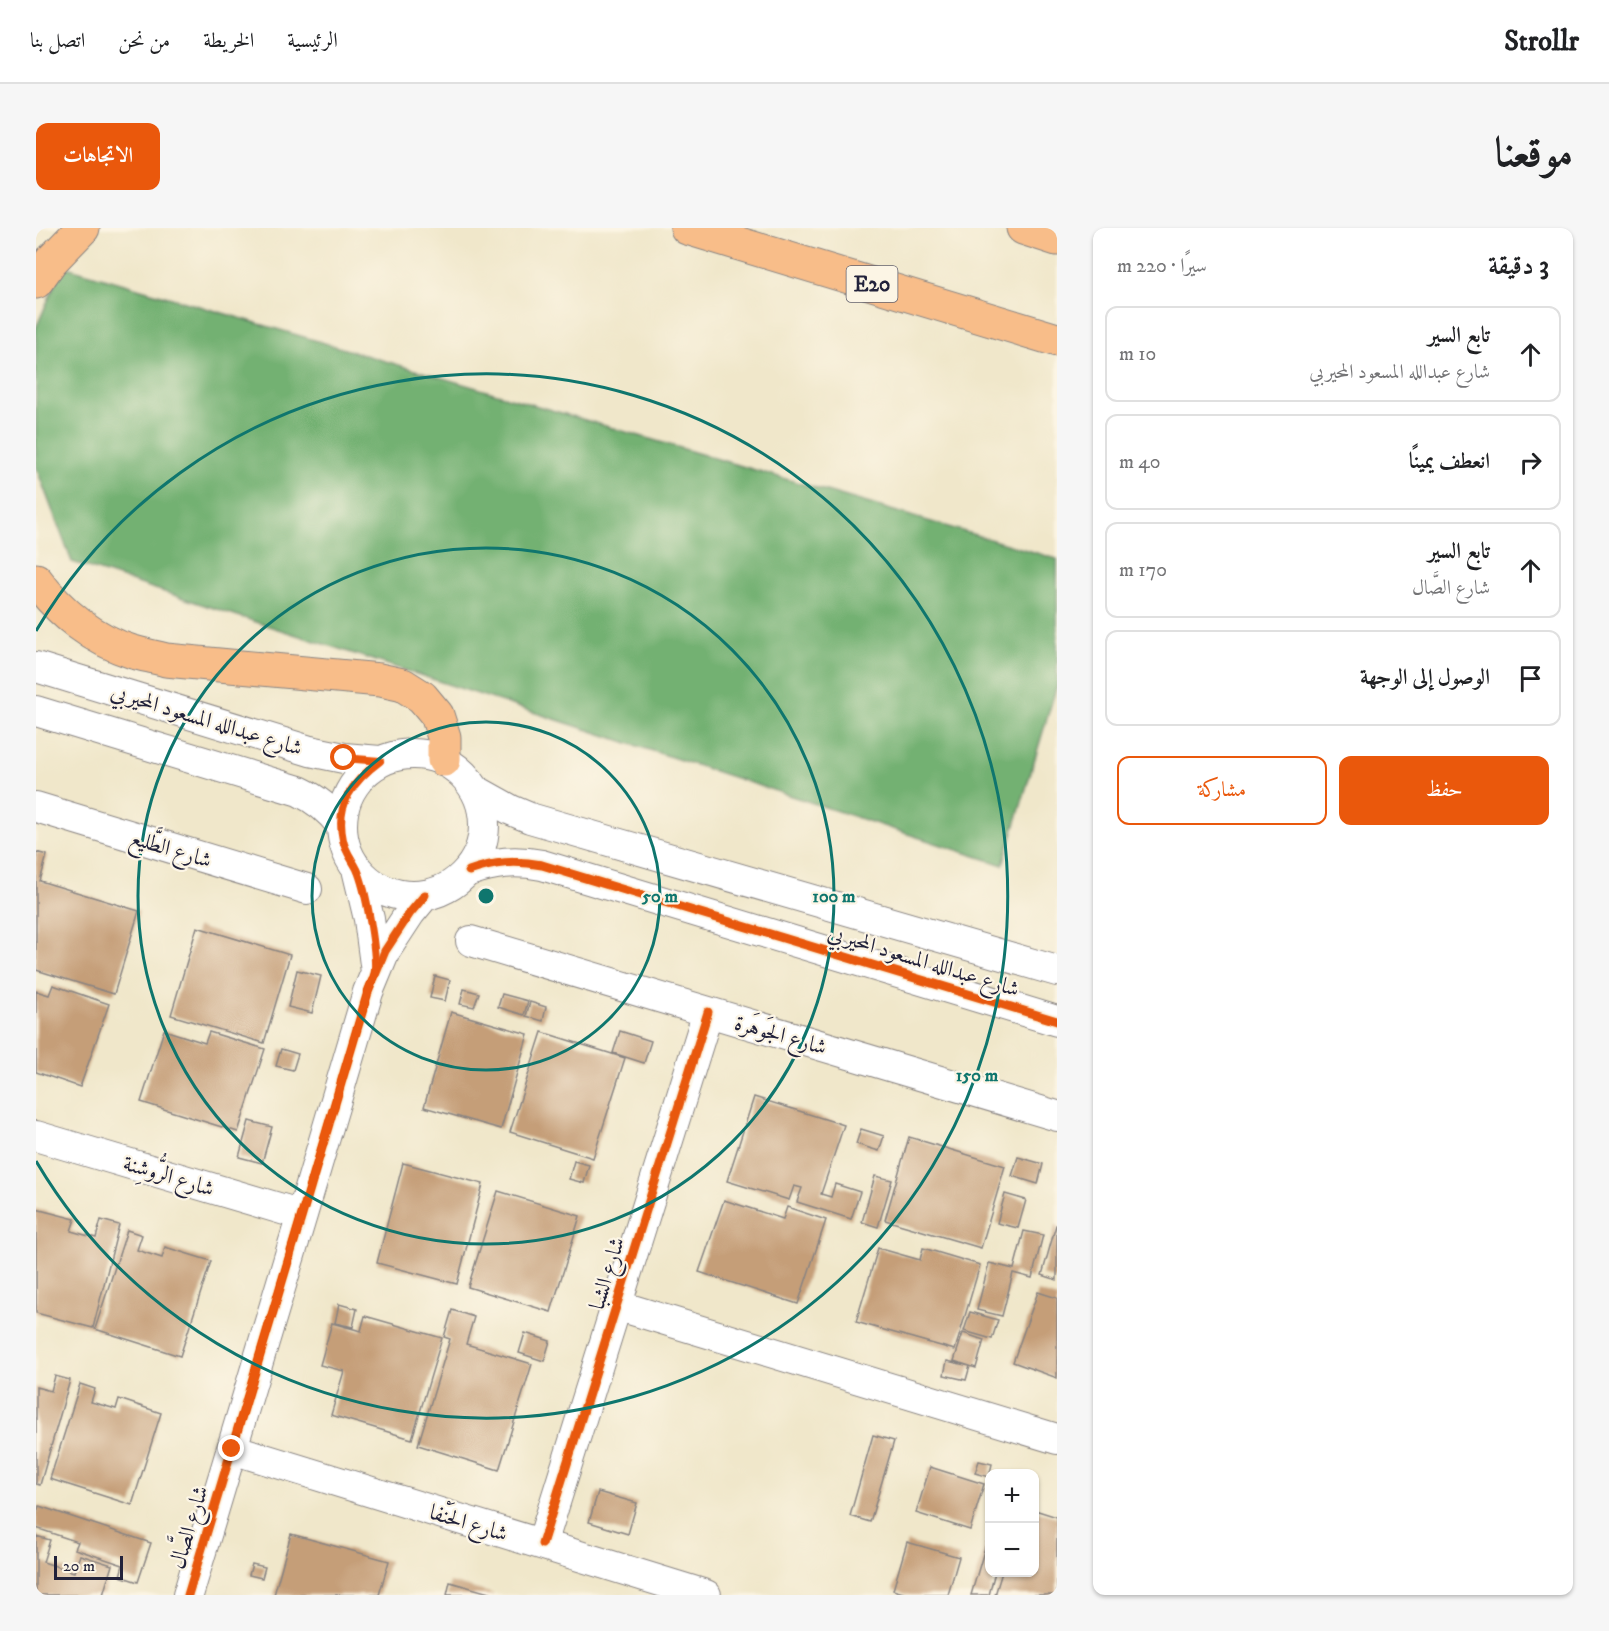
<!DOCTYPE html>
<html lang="ar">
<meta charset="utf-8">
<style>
:root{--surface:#fff;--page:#f6f6f6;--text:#202124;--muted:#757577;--line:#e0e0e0;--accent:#ea580c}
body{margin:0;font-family:"IM FELL DW Pica",Amiri,serif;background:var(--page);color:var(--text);direction:rtl}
.controls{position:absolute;right:18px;bottom:18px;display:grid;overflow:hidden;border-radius:12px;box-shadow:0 2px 4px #0004}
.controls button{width:54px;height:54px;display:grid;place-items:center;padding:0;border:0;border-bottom:2px solid var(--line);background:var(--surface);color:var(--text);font:30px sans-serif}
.scale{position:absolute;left:18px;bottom:15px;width:69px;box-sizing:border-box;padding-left:6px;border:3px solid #22223b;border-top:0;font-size:16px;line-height:21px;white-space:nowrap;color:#22223b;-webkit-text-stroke:4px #fcf5e5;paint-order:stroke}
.stop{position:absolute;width:18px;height:18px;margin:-14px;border:4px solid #ea580c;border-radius:50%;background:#fff}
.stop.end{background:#ea580c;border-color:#fff;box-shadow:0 2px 6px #0008}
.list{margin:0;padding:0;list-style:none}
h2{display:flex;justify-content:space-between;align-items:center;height:78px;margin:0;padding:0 24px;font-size:26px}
h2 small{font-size:20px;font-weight:400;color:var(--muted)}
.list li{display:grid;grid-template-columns:39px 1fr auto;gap:18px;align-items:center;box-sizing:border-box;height:96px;margin:0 12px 12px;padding:0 12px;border:2px solid var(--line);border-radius:12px}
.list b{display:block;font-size:22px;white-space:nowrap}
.list p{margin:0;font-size:20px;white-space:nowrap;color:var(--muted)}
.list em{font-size:20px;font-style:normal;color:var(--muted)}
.actions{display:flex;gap:12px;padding:18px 24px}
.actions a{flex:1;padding:14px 0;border:2px solid var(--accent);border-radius:12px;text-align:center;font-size:21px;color:var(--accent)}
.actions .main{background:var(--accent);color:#fff}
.icon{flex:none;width:33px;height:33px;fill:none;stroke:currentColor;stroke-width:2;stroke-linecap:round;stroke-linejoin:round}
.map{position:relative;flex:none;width:1021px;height:1367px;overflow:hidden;direction:ltr;border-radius:12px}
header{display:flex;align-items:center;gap:36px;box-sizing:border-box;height:84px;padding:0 30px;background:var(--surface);border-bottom:2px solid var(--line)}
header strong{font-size:28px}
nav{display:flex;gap:33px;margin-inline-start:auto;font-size:21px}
.intro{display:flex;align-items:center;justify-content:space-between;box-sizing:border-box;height:144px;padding:0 36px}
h1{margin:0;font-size:42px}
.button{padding:15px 27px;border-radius:12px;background:var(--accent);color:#fff;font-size:21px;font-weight:700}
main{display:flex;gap:36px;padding:0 36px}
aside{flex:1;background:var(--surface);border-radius:12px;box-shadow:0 2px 4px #0004}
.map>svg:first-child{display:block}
.forest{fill:#73b172;stroke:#4a6a56;stroke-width:1.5}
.building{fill:#c59e78}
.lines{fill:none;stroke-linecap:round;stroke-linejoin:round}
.minor-casing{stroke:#898482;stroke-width:32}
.highway-casing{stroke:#898482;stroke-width:35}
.minor{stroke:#fff;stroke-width:30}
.highway{stroke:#f8bd89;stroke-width:33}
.cycleway-casing{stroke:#fcf5e5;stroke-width:13}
.cycleway{stroke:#e8590c;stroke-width:9}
.route{stroke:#ea580c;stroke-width:8}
.ring{fill:none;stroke:#0f766e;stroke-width:3}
.labels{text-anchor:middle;stroke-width:4.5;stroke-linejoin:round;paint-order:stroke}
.shield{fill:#fcf5e5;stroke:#63616e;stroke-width:1.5}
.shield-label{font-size:21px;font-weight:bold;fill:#22223b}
.street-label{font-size:22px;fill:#22223b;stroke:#fcf5e5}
.centre{fill:#0f766e;stroke:#fcf5e5;stroke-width:3}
.ring-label{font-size:18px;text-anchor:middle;font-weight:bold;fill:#0f766e;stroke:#fcf5e5;stroke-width:4.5;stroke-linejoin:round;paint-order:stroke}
</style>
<header>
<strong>Strollr</strong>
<nav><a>الرئيسية</a><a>الخريطة</a><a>من نحن</a><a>اتصل بنا</a></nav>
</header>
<div class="intro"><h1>موقعنا</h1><a class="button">الاتجاهات</a></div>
<main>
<aside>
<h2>3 دقيقة<small>سيرًا · 220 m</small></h2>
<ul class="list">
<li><svg class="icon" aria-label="ahead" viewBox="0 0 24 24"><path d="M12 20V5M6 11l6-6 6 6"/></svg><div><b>تابع السير</b><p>شارع عبدالله المسعود المحيربي</p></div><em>10 m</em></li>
<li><svg class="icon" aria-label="right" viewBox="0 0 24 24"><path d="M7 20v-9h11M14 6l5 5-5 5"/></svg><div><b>انعطف يمينًا</b></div><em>40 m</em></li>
<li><svg class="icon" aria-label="ahead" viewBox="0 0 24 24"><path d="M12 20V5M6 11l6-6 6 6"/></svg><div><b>تابع السير</b><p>شارع الصَّال</p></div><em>170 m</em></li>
<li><svg class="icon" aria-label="arrive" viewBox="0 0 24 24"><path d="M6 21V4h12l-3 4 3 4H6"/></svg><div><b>الوصول إلى الوجهة</b></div></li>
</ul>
<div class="actions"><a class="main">حفظ</a><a>مشاركة</a></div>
</aside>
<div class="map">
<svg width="1021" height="1367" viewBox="0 0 1021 1367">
<rect width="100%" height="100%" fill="#fcf5e5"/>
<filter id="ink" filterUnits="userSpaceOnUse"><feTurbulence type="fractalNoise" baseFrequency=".0167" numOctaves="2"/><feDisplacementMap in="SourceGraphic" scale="12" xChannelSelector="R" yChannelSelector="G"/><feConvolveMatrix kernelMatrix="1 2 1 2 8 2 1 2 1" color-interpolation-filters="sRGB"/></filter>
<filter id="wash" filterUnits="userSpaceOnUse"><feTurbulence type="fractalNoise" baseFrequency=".008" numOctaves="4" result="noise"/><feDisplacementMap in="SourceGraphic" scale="24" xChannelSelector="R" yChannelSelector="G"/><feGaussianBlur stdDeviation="1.35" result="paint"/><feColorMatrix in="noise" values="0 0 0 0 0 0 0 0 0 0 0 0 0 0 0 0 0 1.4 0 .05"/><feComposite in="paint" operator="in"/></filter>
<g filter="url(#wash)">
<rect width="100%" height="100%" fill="#f0e7ca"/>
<path class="forest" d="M27,38l994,293v126l-54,180 -931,-303 -36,-95v-139z"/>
<g id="blocks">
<path class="building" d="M0,624l11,3 -7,26 99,30 -25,83 -78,-24z
M161,699l93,28 -26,88 -93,-28z
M261,742l24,6 -9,37 -24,-6z
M399,748l15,4 -5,21 -15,-3z
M17,757l56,19 -29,83 -44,-15v-81l13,4z
M428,761l15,4 -5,14 -14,-3z
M466,766l26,7 -4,14 -26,-8z
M494,774l16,5 -3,14 -17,-5z
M415,784l77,22 -27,95 -77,-22z
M128,802l41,13 4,-11 56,17 -27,83 -97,-30z
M584,803l31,10 -7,22 -31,-10z
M506,804l83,26 -32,100 -83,-26z
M245,821l17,5 -5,16 -17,-4z
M718,869l90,28 -23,69 10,3 4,-13 25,8 -9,27 -54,-17 5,-14 -8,-2 -5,14 -62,-19z
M213,893l23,6 -10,36 -23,-6z
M825,901l23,7 -5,15 -23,-7z
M873,909l96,29 -24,82 -96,-28z
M982,929l25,7 -5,20 -26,-8z
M538,933l15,4 -5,18 -15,-4z
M367,935l80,21 -26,100 -80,-21z
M839,948l17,4 -14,47 -16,-5z
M462,963l82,25 -29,96 -83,-25z
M969,966l21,6 -8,28 -21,-5z
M688,972l59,19 4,-12 39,13 -28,84 -99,-32z
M0,981l39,10 -4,12 25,7 5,-18 18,5 -26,103 -57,-15z
M1020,997h1v55l-15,-5z
M91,1002l15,5 -5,15 25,8 3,-11 46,14 -31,95 -85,-27z
M988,1003l19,4 -11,43 -19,-5 -11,43 -25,-6 12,-47 25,6z
M842,1020l42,12 3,-12 57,17 -25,85 -99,-28z
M1002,1064l19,6v80l-44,-16z
M303,1076l18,5 -4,18 -18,-4z
M416,1082l22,7 -8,27 66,20 -33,106 -81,-25 32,-106 -6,-2z
M934,1084l28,8 -6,19 -28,-8z
M329,1088l77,22 -30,101 -81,-24 13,-44 -24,-6 12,-42 29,8z
M489,1105l25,8 -6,20 -25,-8z
M927,1105l21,7 -8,28 -22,-7z
M911,1133l23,5 -4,14 -22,-5z
M19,1148l15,4 -30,105 -4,-1v-97l15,4z
M44,1156l15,5 -4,13 25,7 3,-10 42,14 -29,92 -82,-26z
M837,1207l21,6 -24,81 -20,-6z
M943,1233l13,3 -3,13 -14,-4z
M894,1239l54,17 -14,46 -54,-17z
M562,1264l39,11 -9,31 -39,-12z
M3,1278l112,37 -13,39 -18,-6 3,-11 -48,-16 3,-7 -42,-14v-13z
M999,1282l22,7v78h-62l7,-23h33z
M255,1306l98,27 -10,34h-105z
M953,1306l1,38h5l-6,23h-18z
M0,1308l14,4 -7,22 31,10 6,-17 32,10 -9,30h-67z
M871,1314l52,15 -11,38h-38l-17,-5z
M216,1336l13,3 -3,11 -13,-3z
M414,1354l43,12v1h-46z"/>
</g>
</g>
<g filter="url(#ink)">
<use href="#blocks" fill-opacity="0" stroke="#898482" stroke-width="1.5"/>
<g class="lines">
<g class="minor-casing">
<path id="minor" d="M0,439l274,84 34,7 36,3
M0,483l263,80c17,8 30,18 42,34
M306 597a71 71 0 1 1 142 0a71 71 0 1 1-142 0Z
M441,563l34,19 19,8 527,153
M0,579l271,82
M321,641l12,50 7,53
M433,643c26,-9 46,-11 73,-6l515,156
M435,713l586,175
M0,908l266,79
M580,1077l441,134
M196,1221l474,146
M506,1316l166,-532
M152,1367l114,-380 66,-223 17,-41 25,-38 15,-18"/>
</g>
<g class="highway-casing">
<path id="highway" d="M651,0l370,112
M987,0l34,11
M0,54l15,-21 32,-33
M0,352c24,33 58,60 97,72 11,3 22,5 33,8l214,20 23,5 19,12 15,18 7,22v23"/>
</g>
<use href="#minor" class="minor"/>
<use href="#highway" class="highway"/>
<g class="cycleway-casing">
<path id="cycleway" d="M433,643c26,-9 46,-11 73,-6l515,156
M506,1316l166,-532
M152,1367l114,-380 66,-223 17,-41 25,-38 15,-18"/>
</g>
<use href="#cycleway" class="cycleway"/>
</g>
</g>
<g class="lines" filter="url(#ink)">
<path class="route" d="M196,1221l136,-457c2,-7 7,-15 7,-22 1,-22 -9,-81 -18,-101 -5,-10 -12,-18 -14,-29 -8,-36 10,-59 37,-79l-36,-3"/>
</g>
<g class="ring">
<circle cx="450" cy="668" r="174"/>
<circle cx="450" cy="668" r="348"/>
<path d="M0 403A522 522 0 1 1 0 933"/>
</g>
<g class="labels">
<rect class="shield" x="810.5" y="38" width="51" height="36" rx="4.5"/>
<g class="shield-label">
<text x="836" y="63">E20</text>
</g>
<g class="street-label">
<text transform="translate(171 491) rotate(17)" y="8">شارع عبدالله المسعود المحيربي</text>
<text transform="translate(135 620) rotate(17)" y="8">شارع الطَّليع</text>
<text transform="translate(888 732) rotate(17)" y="8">شارع عبدالله المسعود المحيربي</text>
<text transform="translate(745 806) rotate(16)" y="8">شارع الجَوهَرة</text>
<text transform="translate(133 947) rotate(17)" y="8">شارع الرُّوشِنة</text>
<text transform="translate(570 1045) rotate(-73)" y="8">شارع الشبا</text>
<text transform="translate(433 1294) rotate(17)" y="8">شارع الحَنْفا</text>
<text transform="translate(152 1299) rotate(-73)" y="8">شارع الصَّال</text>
</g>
</g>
<circle cx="450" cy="668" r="9" class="centre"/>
<g class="ring-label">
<text x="624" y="674">50 m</text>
<text x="798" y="674">100 m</text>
<text x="941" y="853">150 m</text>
</g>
</svg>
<div class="controls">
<button>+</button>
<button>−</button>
</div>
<div class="scale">20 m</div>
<div class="stop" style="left:308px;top:530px"></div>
<div class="stop end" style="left:196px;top:1221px"></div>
</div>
</main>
